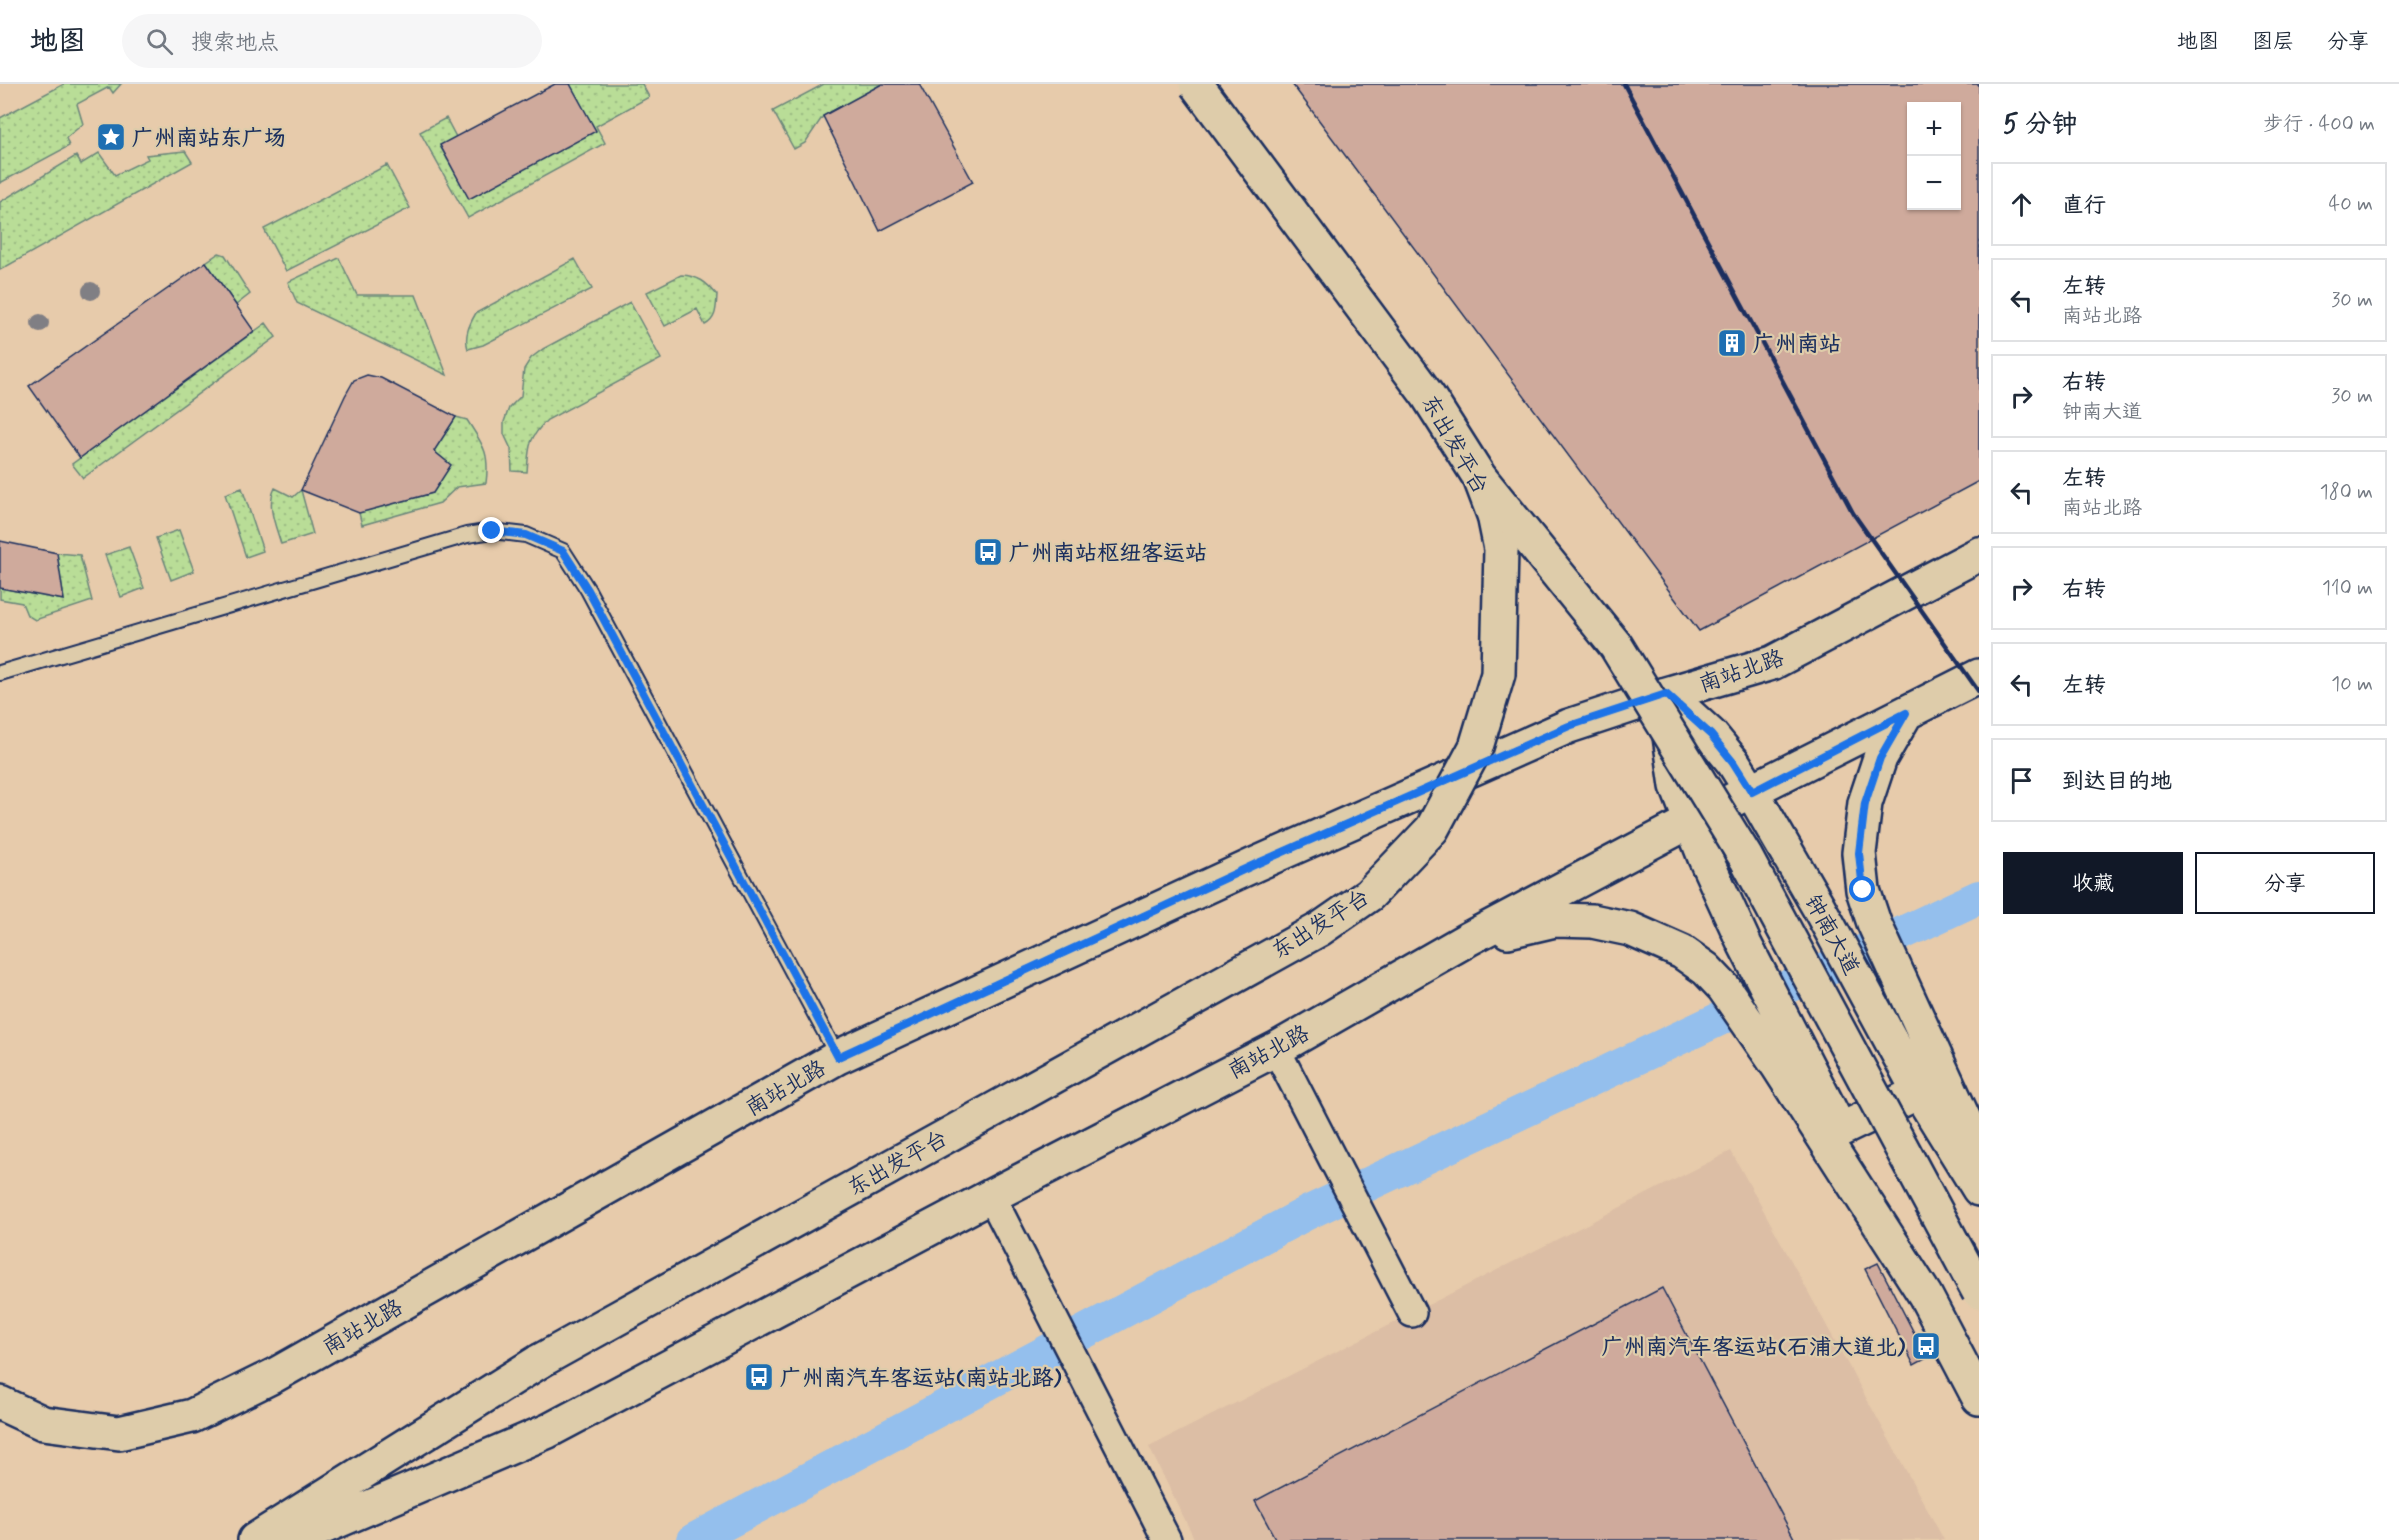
<!DOCTYPE html>
<html lang="zh">
<meta charset="utf-8">
<style>
:root{--surface:#fff;--page:#f6f6f7;--text:#1f2937;--muted:#747a83;--line:#e0e1e3;--accent:#111827}
body{margin:0;font-family:Mynerve,"LXGW WenKai TC",sans-serif;background:var(--page);color:var(--text)}
.controls{position:absolute;right:18px;top:18px;display:grid;overflow:hidden;border-radius:0px;box-shadow:0 2px 4px #0004}
.controls button{width:54px;height:54px;display:grid;place-items:center;padding:0;border:0;border-bottom:2px solid var(--line);background:var(--surface);color:var(--text);font:30px sans-serif}
.stop{position:absolute;width:18px;height:18px;margin:-14px;border:4px solid #1a73e8;border-radius:50%;background:#fff}
.stop.end{background:#1a73e8;border-color:#fff;box-shadow:0 2px 6px #0008}
.list{margin:0;padding:0;list-style:none}
h2{display:flex;justify-content:space-between;align-items:center;height:78px;margin:0;padding:0 24px;font-size:26px}
h2 small{font-size:20px;font-weight:400;color:var(--muted)}
.list li{display:grid;grid-template-columns:39px 1fr auto;gap:18px;align-items:center;box-sizing:border-box;height:84px;margin:0 12px 12px;padding:0 12px;border:2px solid var(--line);border-radius:0px}
.list b{display:block;font-size:22px;white-space:nowrap}
.list p{margin:0;font-size:20px;white-space:nowrap;color:var(--muted)}
.list em{font-size:20px;font-style:normal;color:var(--muted)}
.actions{display:flex;gap:12px;padding:18px 24px}
.actions a{flex:1;padding:14px 0;border:2px solid var(--accent);border-radius:0px;text-align:center;font-size:21px;color:var(--accent)}
.actions .main{background:var(--accent);color:#fff}
.icon{flex:none;width:33px;height:33px;fill:none;stroke:currentColor;stroke-width:2;stroke-linecap:round;stroke-linejoin:round}
.map{position:relative;flex:none;width:1979px;height:1456px;overflow:hidden}
header{display:flex;align-items:center;gap:36px;box-sizing:border-box;height:84px;padding:0 30px;background:var(--surface);border-bottom:2px solid var(--line)}
header strong{font-size:28px}
nav{display:flex;gap:33px;margin-inline-start:auto;font-size:21px}
.search{width:420px;height:54px;background:var(--page);display:flex;align-items:center;gap:15px;box-sizing:border-box;padding:0 21px;border-radius:33px;color:var(--muted);font-size:22px}
main{display:flex}
aside{flex:1;background:var(--surface)}
.map>svg:first-child{display:block}
.built{fill:#dcbea5}
.grass{fill:url(#grass-dots);stroke:#6a867a;stroke-width:1.5}
.lines{fill:none;stroke-linecap:round;stroke-linejoin:round}
.canal{stroke:#94bfed;stroke-width:34}
.building{fill:#cfaa9c;stroke:#1b2f5e;stroke-width:1.5;fill-rule:evenodd}
.lane-casing{stroke:#1b2f5e;stroke-width:18}
.street-casing{stroke:#1b2f5e;stroke-width:32}
.secondary-casing{stroke:#1b2f5e;stroke-width:38}
.lane{stroke:#deccaa;stroke-width:14}
.street{stroke:#deccaa;stroke-width:27}
.secondary{stroke:#deccaa;stroke-width:33}
.rail{stroke:#1b2f5e;stroke-width:4.5}
.secondary-bridge-casing{stroke:#1b2f5e;stroke-width:38;stroke-linecap:butt}
.highway-bridge-casing{stroke:#1b2f5e;stroke-width:38;stroke-linecap:butt}
.secondary-bridge{stroke:#deccaa;stroke-width:33}
.highway-bridge{stroke:#deccaa;stroke-width:33}
.tree{fill:#807f84}
.route{stroke:#1a73e8;stroke-width:8}
.labels{text-anchor:middle;stroke-width:4.5;stroke-linejoin:round;paint-order:stroke}
.poi-label{font-size:22px;font-weight:bold;fill:#1b2f5e;stroke:#deccaa;text-anchor:start}
.street-label{font-size:22px;fill:#1b2f5e;stroke:#deccaa}
</style>
<header>
<strong>地图</strong>
<div class="search"><svg class="icon" aria-label="search" viewBox="0 0 24 24"><circle cx="10" cy="10" r="6"/><path d="M15 15l6 6"/></svg>搜索地点</div>
<nav><a>地图</a><a>图层</a><a>分享</a></nav>
</header>
<main>
<div class="map">
<svg width="1979" height="1456" viewBox="0 0 1979 1456">
<defs>
<pattern id="grass-dots" width="8" height="8" patternUnits="userSpaceOnUse" patternTransform="scale(1.5)"><rect width="8" height="8" fill="#b9dd97"/><path d="M2 2h.1M6 6h.1" fill="none" stroke="#9ebe85" stroke-width="1.8" stroke-linecap="round"/></pattern>
</defs>
<rect width="100%" height="100%" fill="#e7cbab"/>
<filter id="ink" filterUnits="userSpaceOnUse"><feTurbulence type="fractalNoise" baseFrequency=".0167" numOctaves="2"/><feDisplacementMap in="SourceGraphic" scale="12" xChannelSelector="R" yChannelSelector="G"/><feConvolveMatrix kernelMatrix="1 2 1 2 8 2 1 2 1" color-interpolation-filters="sRGB"/></filter>
<g filter="url(#ink)">
<path class="built" d="M1731,1067l213,389h-749l-46,-93z"/>
<path class="grass" d="M64,0h57l-8,9 -4,-6 -32,17 6,20 -17,14 3,8 -69,37v-65z
M570,0h72l7,13 -53,29 9,17 -137,75 -48,-86 26,-14 10,19 -16,9 29,52 126,-67z
M824,0h58l-59,32 -18,27 -11,6 -21,-38z
M185,67l7,11 -192,108v-68l76,-46 5,8 18,-11 16,22 33,-16 -2,-4z
M387,81l23,43 -124,63 -22,-42z
M219,169l6,2 25,39 -14,11 -30,-43z
M339,174l18,37h59l31,80 -150,-72 -9,-21z
M575,175l17,30 -109,56 -15,4c-4,-13 1,-24 8,-36z
M681,191c18,1 25,7 36,20 -1,12 0,24 -12,30l-8,-16 -32,17 -18,-34z
M630,218l31,57 -114,61c-19,19 -18,26 -20,52l-15,-1 -1,-22 -7,-15v-12l5,-14 12,-12 3,-27 7,-11 12,-9z
M266,239l10,14 -193,141 -11,-14z
M456,333l11,3c16,25 23,32 19,63l-29,4 -17,16 -78,22 -3,-12 74,-20 1,-42z
M242,404l21,63 -17,6 -21,-63z
M275,404l18,9 8,-7 12,44 -32,10c-5,-18 -15,-38 -6,-56z
M179,446l15,41 -23,9 -15,-42z
M129,463l15,41 -23,9 -16,-42z
M57,469l23,2 12,46 -57,19 -8,-5 -5,-12 -22,-4v-11l64,12z"/>
<g class="lines">
<path class="canal" d="M694,1456l613,-327 672,-316"/>
</g>
<path class="building" d="M555,0h15l26,47 -127,68 -29,-54z
M882,0h37l54,98 -93,49 -57,-115z
M1292,0h687v397l-280,150zM1912,22h44v100h-44z
M206,178l48,69 -174,127 -51,-72z
M367,291l14,3 75,39 -22,34 17,14 -18,28 -74,20 -58,-23 44,-94 9,-16z
M0,457l57,12 7,47 -64,-12z
M1878,1179l49,95 -13,7 -49,-96z
M1662,1204l133,252h-519l-21,-39z"/>
<g class="lines">
<g class="lane-casing">
<path id="lane" d="M0,589l467,-138 25,-4 34,4 37,16 25,39 250,467"/>
</g>
<g class="street-casing">
<path id="street" d="M1276,965l136,264
M991,1112l176,344"/>
</g>
<g class="secondary-casing">
<path id="secondary" d="M1666,610l45,41 22,27 19,30 66,114 101,186 60,97
M1906,629l-26,45 -15,45 -6,50 4,37 11,33 105,229
M1669,645l8,57 28,72 40,87 89,173
M1508,847l47,-11 37,1 38,8 52,23 24,17 18,19 54,78 147,229 54,103
M1840,1046l79,-38
M0,1319l43,20 76,10 73,-17 83,-41 563,-318 418,-193 313,-138 97,-32 106,-31 207,-109
M255,1456l285,-179
M293,1456l255,-109 443,-235 285,-147 192,-110 223,-118 288,-145"/>
</g>
<use href="#lane" class="lane"/>
<use href="#street" class="street"/>
<use href="#secondary" class="secondary"/>
<path class="rail" d="M1624,0l229,429 126,179"/>
<g class="secondary-bridge-casing">
<path id="secondary-bridge" d="M540,1277l780,-432 49,-34 63,-66 44,-82 22,-73 3,-125 -7,-34 -14,-37 -52,-82 -232,-312"/>
</g>
<g class="highway-bridge-casing">
<path id="highway-bridge" d="M1480,394l136,168 130,212 233,434"/>
</g>
<use href="#secondary-bridge" class="secondary-bridge"/>
<use href="#highway-bridge" class="highway-bridge"/>
</g>
<g class="tree">
<circle cx="91" cy="207" r="9"/>
<circle cx="40" cy="239" r="9"/>
</g>
</g>
<g class="lines" filter="url(#ink)">
<path class="route" d="M492,447l34,4 37,16 25,39 250,467 418,-193 313,-138 97,-32 45,41 22,27 19,30 154,-79 -26,45 -15,45 -6,50 4,37"/>
</g>
<defs>
<g id="sight-square" transform="scale(1.5)"><rect x="-9" y="-9" width="18" height="18" rx="4" fill="#1f6fb2" stroke="#deccaa"/><path d="M0-6L1.8-2.2L6-1.7L2.9 1.2L3.7 5.4L0 3.3L-3.7 5.4L-2.9 1.2L-6-1.7L-1.8-2.2Z" fill="#fff"/></g>
<g id="building-square" transform="scale(1.5)"><rect x="-9" y="-9" width="18" height="18" rx="4" fill="#1f6fb2" stroke="#deccaa"/><path d="M-4-6H4V6H1V3H-1V6H-4ZM-2.5-4.3h1.7v1.8h-1.7ZM.8-4.3h1.7v1.8H.8ZM-2.5-1h1.7V.8h-1.7ZM.8-1h1.7V.8H.8Z" fill="#fff"/></g>
<g id="bus-square" transform="scale(1.5)"><rect x="-9" y="-9" width="18" height="18" rx="4" fill="#1f6fb2" stroke="#deccaa"/><path d="M-5-6H5V4H4V6H2V4H-2V6H-4V4H-5ZM-3.5-4V0h7V-4ZM-3.5 1.2v1.5H-2V1.2ZM2 1.2v1.5H3.5V1.2Z" fill="#fff"/></g>
</defs>
<g fill-rule="evenodd">
<use href="#sight-square" x="111" y="53"/>
<use href="#building-square" x="1732" y="259"/>
<use href="#bus-square" x="988" y="468"/>
<use href="#bus-square" x="1926" y="1262"/>
<use href="#bus-square" x="759" y="1293"/>
</g>
<g class="labels">
<g class="poi-label">
<text x="132" y="61">广州南站东广场</text>
<text x="1753" y="267">广州南站</text>
<text x="1009" y="476">广州南站枢纽客运站</text>
<text x="1905" y="1270" text-anchor="end">广州南汽车客运站(石浦大道北)</text>
<text x="780" y="1301">广州南汽车客运站(南站北路)</text>
</g>
<g class="street-label">
<text transform="translate(1456 360) rotate(60)" y="8">东出发平台</text>
<text transform="translate(1741 586) rotate(-19)" y="8">南站北路</text>
<text transform="translate(1320 839) rotate(-32)" y="8">东出发平台</text>
<text transform="translate(1833 850) rotate(61)" y="8">钟南大道</text>
<text transform="translate(1268 967) rotate(-28)" y="8">南站北路</text>
<text transform="translate(785 1003) rotate(-30)" y="8">南站北路</text>
<text transform="translate(897 1078) rotate(-29)" y="8">东出发平台</text>
<text transform="translate(362 1242) rotate(-30)" y="8">南站北路</text>
</g>
</g>
</svg>
<div class="controls">
<button>+</button>
<button>−</button>
</div>
<div class="stop" style="left:1863px;top:806px"></div>
<div class="stop end" style="left:492px;top:447px"></div>
</div>
<aside>
<h2>5 分钟<small>步行 · 400 m</small></h2>
<ul class="list">
<li><svg class="icon" aria-label="ahead" viewBox="0 0 24 24"><path d="M12 20V5M6 11l6-6 6 6"/></svg><div><b>直行</b></div><em>40 m</em></li>
<li><svg class="icon" aria-label="left" viewBox="0 0 24 24"><path d="M17 20v-9H6M10 6l-5 5 5 5"/></svg><div><b>左转</b><p>南站北路</p></div><em>30 m</em></li>
<li><svg class="icon" aria-label="right" viewBox="0 0 24 24"><path d="M7 20v-9h11M14 6l5 5-5 5"/></svg><div><b>右转</b><p>钟南大道</p></div><em>30 m</em></li>
<li><svg class="icon" aria-label="left" viewBox="0 0 24 24"><path d="M17 20v-9H6M10 6l-5 5 5 5"/></svg><div><b>左转</b><p>南站北路</p></div><em>180 m</em></li>
<li><svg class="icon" aria-label="right" viewBox="0 0 24 24"><path d="M7 20v-9h11M14 6l5 5-5 5"/></svg><div><b>右转</b></div><em>110 m</em></li>
<li><svg class="icon" aria-label="left" viewBox="0 0 24 24"><path d="M17 20v-9H6M10 6l-5 5 5 5"/></svg><div><b>左转</b></div><em>10 m</em></li>
<li><svg class="icon" aria-label="arrive" viewBox="0 0 24 24"><path d="M6 21V4h12l-3 4 3 4H6"/></svg><div><b>到达目的地</b></div></li>
</ul>
<div class="actions"><a class="main">收藏</a><a>分享</a></div>
</aside>
</main>
